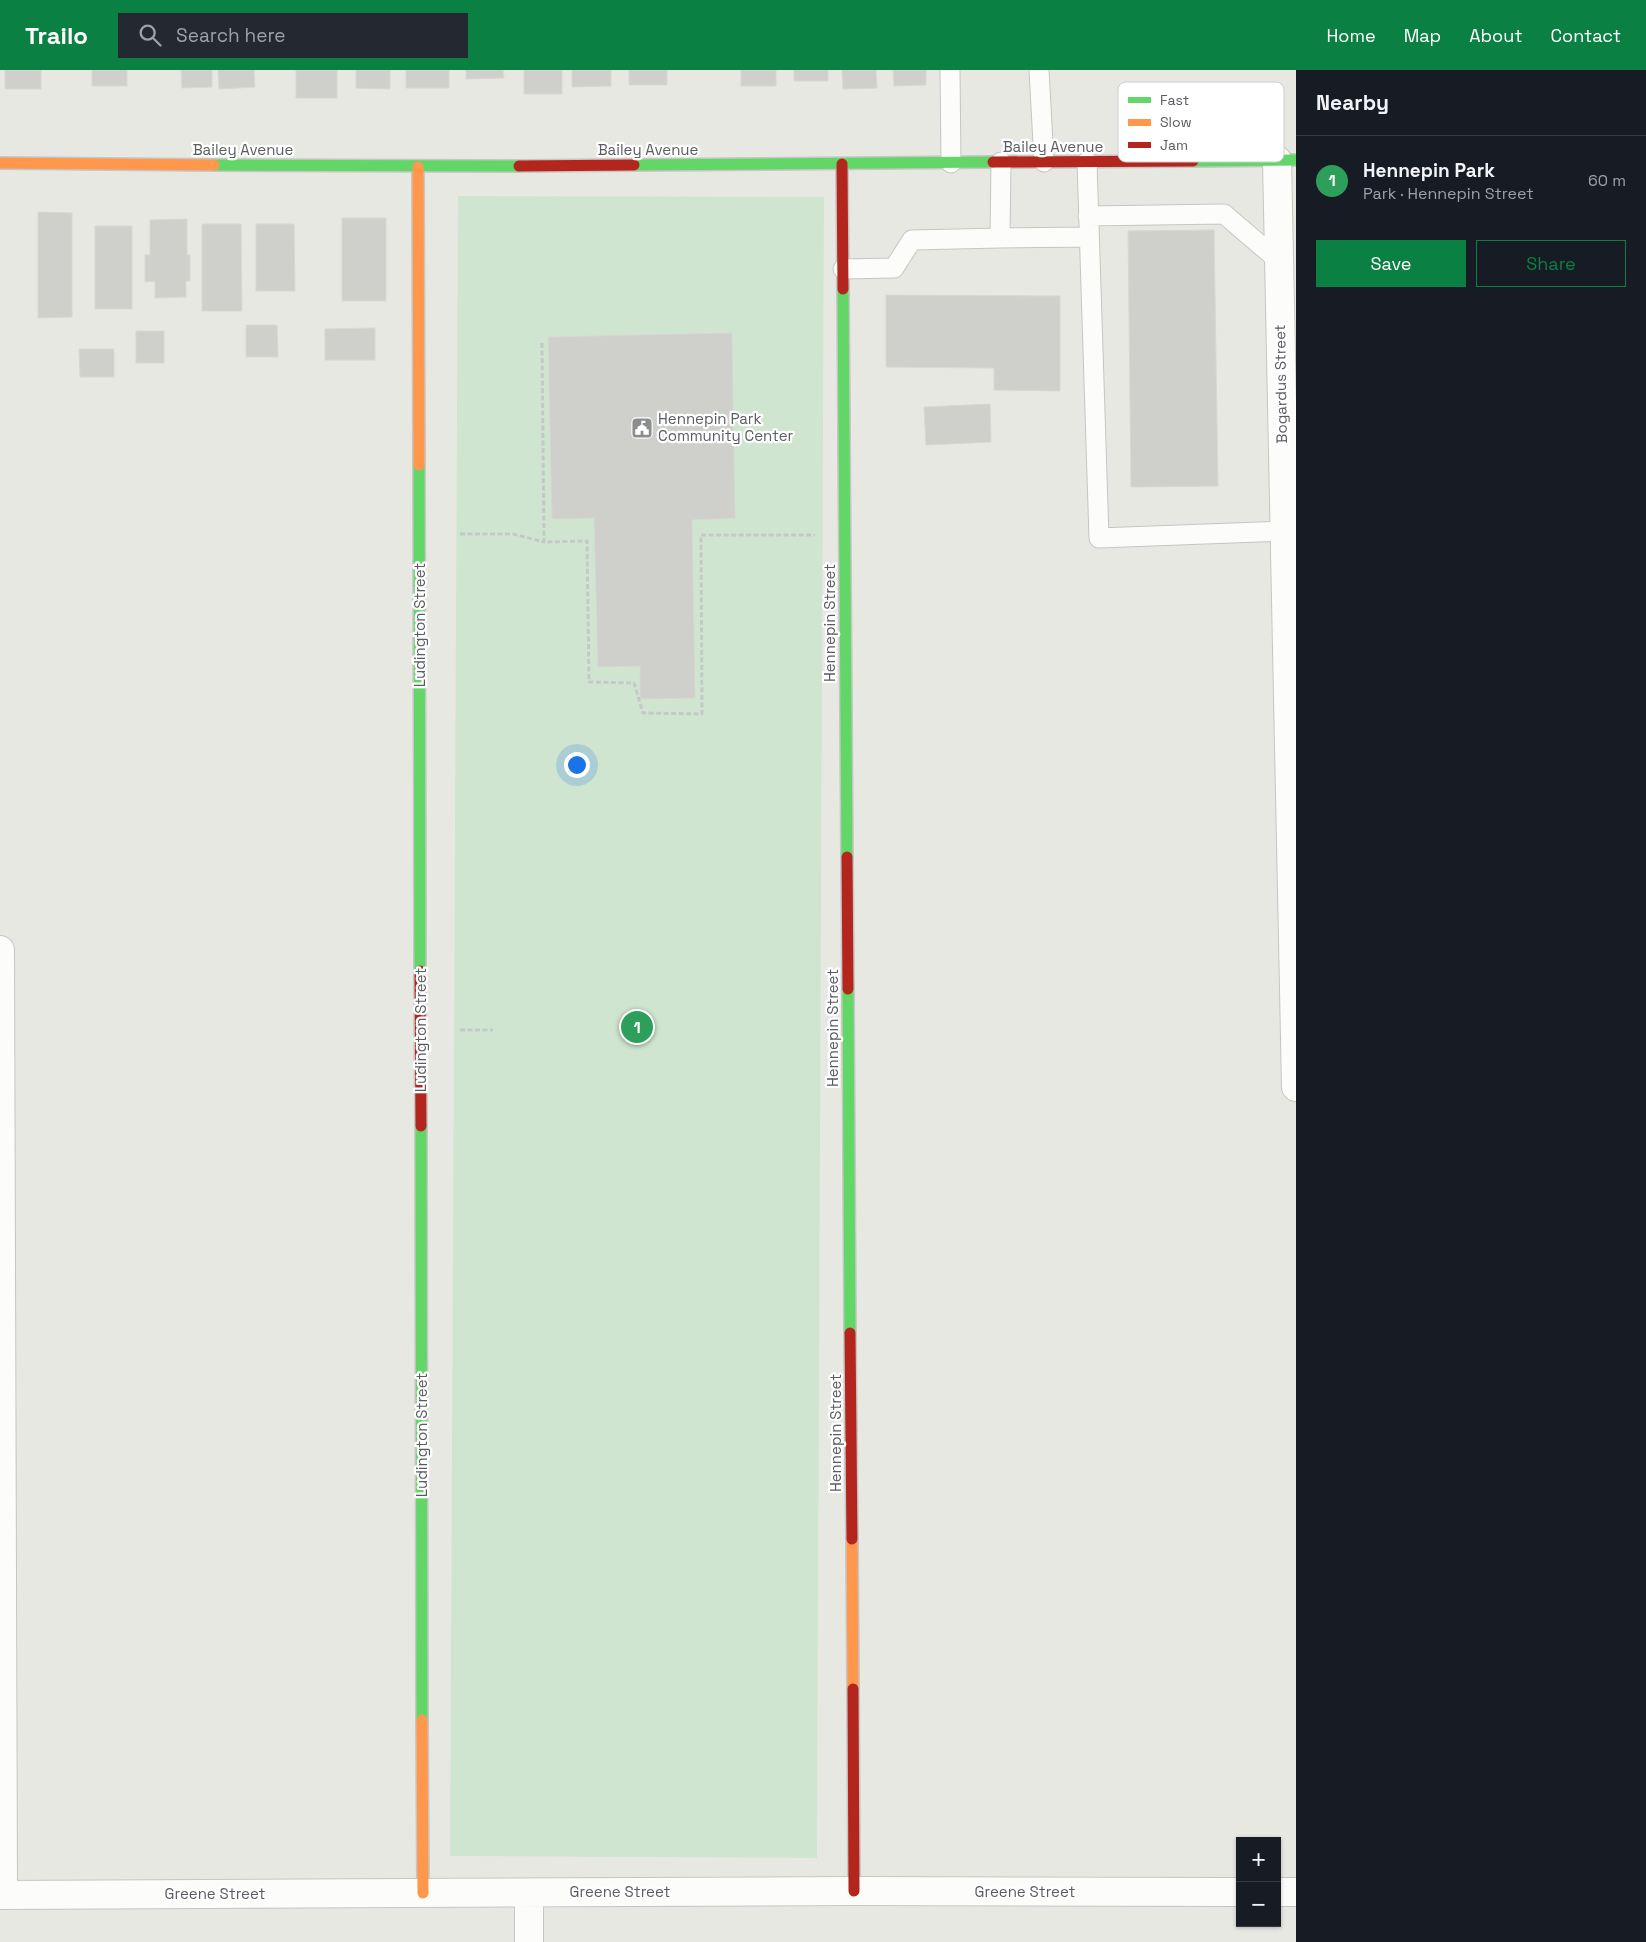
<!DOCTYPE html>
<meta charset="utf-8">
<style>
:root{--surface:#171b24;--page:#242831;--text:#f1f3f6;--muted:#9ea1a6;--line:#363941;--accent:#0b8043}
body{margin:0;font-family:"Space Grotesk",sans-serif;background:var(--page);color:var(--text)}
.controls{position:absolute;right:15px;bottom:15px;display:grid;overflow:hidden;border-radius:0px;box-shadow:0 1px 4px #0004}
.controls button{width:45px;height:45px;display:grid;place-items:center;padding:0;border:0;border-bottom:1px solid var(--line);background:var(--surface);color:var(--text);font:25px sans-serif}
.you{position:absolute;left:576px;top:694px;width:18px;height:18px;margin:-12px;border:4px solid #fff;border-radius:50%;background:#1a73e8;box-shadow:0 0 0 8px #1a73e833}
.badge{display:grid;place-items:center;width:32px;height:32px;border-radius:50%;background:var(--accent);color:#fff;font-size:16px;font-weight:700}
.pin{position:absolute;translate:-50% -50%;border:2px solid #fff;box-shadow:0 1px 5px #0006}
.list{margin:0;padding:0;list-style:none}
h2{display:flex;justify-content:space-between;align-items:center;height:65px;margin:0;padding:0 20px;font-size:21px}
h2 small{font-size:16px;font-weight:400;color:var(--muted)}
.list li{display:grid;grid-template-columns:32px 1fr auto;gap:15px;align-items:center;box-sizing:border-box;height:90px;padding:0 20px;border-top:1px solid var(--line)}
.list b{display:block;font-size:19px;white-space:nowrap}
.list p{margin:0;font-size:16px;white-space:nowrap;color:var(--muted)}
.list em{font-size:16px;font-style:normal;color:var(--muted)}
.actions{display:flex;gap:10px;padding:15px 20px}
.actions a{flex:1;padding:11px 0;border:1px solid var(--accent);border-radius:0px;text-align:center;font-size:18px;color:var(--accent)}
.actions .main{background:var(--accent);color:#fff}
.icon{flex:none;width:28px;height:28px;fill:none;stroke:currentColor;stroke-width:2;stroke-linecap:round;stroke-linejoin:round}
.map{position:relative;flex:none;width:1296px;height:1872px;overflow:hidden}
header{display:flex;align-items:center;gap:30px;box-sizing:border-box;height:70px;padding:0 25px;background:var(--accent);color:#fff}
header strong{font-size:24px}
nav{display:flex;gap:28px;margin-inline-start:auto;font-size:18px}
.search{width:350px;height:45px;background:var(--page);display:flex;align-items:center;gap:12px;box-sizing:border-box;padding:0 18px;border-radius:0px;color:var(--muted);font-size:19px}
main{display:flex}
aside{flex:1;background:var(--surface)}
.map>svg:first-child{display:block}
.green{fill:#d0e5d0}
.building{fill:#cfcfcc;stroke:#d8d7d2}
.lines{fill:none;stroke-linecap:round;stroke-linejoin:round}
.lane-casing{stroke:#c5c5c4;stroke-width:21}
.street-casing{stroke:#c5c5c4;stroke-width:30}
.fast-casing{stroke:#c5c6c5;stroke-width:14}
.slow-casing{stroke:#c5c6c5;stroke-width:14}
.jam-casing{stroke:#c5c6c5;stroke-width:14}
.path{stroke:#c4c9c7;stroke-width:3;stroke-dasharray:5 2.5;stroke-linecap:butt}
.lane{stroke:#fcfcfb;stroke-width:19}
.street{stroke:#fcfcfb;stroke-width:28}
.fast{stroke:#63d668;stroke-width:11}
.slow{stroke:#ff974d;stroke-width:11}
.jam{stroke:#b3261e;stroke-width:11}
.labels{text-anchor:middle;stroke-width:4.5;stroke-linejoin:round;paint-order:stroke}
.street-label{font-size:15px;fill:#595c61;stroke:#fff}
.poi-label{font-size:15px;fill:#595c61;stroke:#fff;text-anchor:start}
.key{fill:#fff;stroke:#cdced0;stroke-width:1}
.key-label{font-size:14px;fill:#595c61}
</style>
<header>
<strong>Trailo</strong>
<div class="search"><svg class="icon" aria-label="search" viewBox="0 0 24 24"><circle cx="10" cy="10" r="6"/><path d="M15 15l6 6"/></svg>Search here</div>
<nav><a>Home</a><a>Map</a><a>About</a><a>Contact</a></nav>
</header>
<main>
<div class="map">
<svg width="1296" height="1872" viewBox="0 0 1296 1872">
<rect width="100%" height="100%" fill="#e8e8e3"/>
<path class="green" d="M458,126l366,1 -7,1661 -367,-2z"/>
<path class="building" d="M5,0h36v19h-36z
M92,0h35v16h-35z
M181,0h31v17l-30,1z
M218,0h36l1,17 -36,2z
M296,0h41v28h-41z
M356,0h34v19l-34,-1z
M406,0h43v18h-43z
M466,0h37l1,8 -38,1z
M524,0h38v24h-38z
M572,0h39v16l-39,1z
M629,0h38v15h-38z
M741,0h35v16h-35z
M794,0h34v11h-34z
M842,0h34l1,18 -34,1z
M893,0h33v15l-32,1z
M38,142l34,1v104l-34,1z
M342,148h44v83h-44z
M187,149v36h3v26h-4v16l-31,1v-17l-10,1v-27h5v-35z
M202,154h39l1,87h-40z
M256,154h38l1,67h-39z
M95,156h37v83h-37z
M1214,160l4,256 -87,1 -3,-256z
M886,225l174,1v95l-66,-1v-22l-108,-1z
M246,255h31l1,32h-32z
M375,258v32h-50v-31z
M136,261h28v32h-28z
M732,263l3,185 -43,2 3,178 -55,1v-33l-42,1 -4,-149 -42,1 -4,-182z
M79,279h35v28h-34z
M990,334l1,38 -65,3 -2,-38z"/>
<g class="lines">
<g class="lane-casing">
<path id="lane" d="M950,0l1,93
M1039,0l5,92
M1087,92l12,376 185,-7
M1088,146l136,-2 55,47
M1000,168l89,-1
M843,199l51,-1 18,-28 88,-2 1,-76"/>
</g>
<g class="street-casing">
<path id="street" d="M1277,90l19,927
M0,880l3,945
M1277,1822h19
M529,1823v49
M0,1825l854,-4 386,1"/>
</g>
<g class="fast-casing">
<path id="fast" d="M1193,91l103,-1
M214,95l305,1
M634,95l359,-3
M843,219l4,568
M419,395l1,506
M848,919l2,344
M421,1056l1,594"/>
</g>
<g class="slow-casing">
<path id="slow" d="M0,93l214,2
M418,97l1,298
M852,1469l1,150
M422,1650l1,173"/>
</g>
<g class="jam-casing">
<path id="jam" d="M993,92l200,-1
M842,94l1,125
M519,96l115,-1
M847,787l1,132
M420,901l1,155
M850,1263l2,206
M853,1619l1,202"/>
</g>
<path class="path" d="M542,273l2,199 43,-1 2,141 45,1 9,30 59,1 -1,-179h114
M460,464h53l31,8
M460,960h33"/>
<use href="#lane" class="lane"/>
<use href="#street" class="street"/>
<use href="#fast" class="fast"/>
<use href="#slow" class="slow"/>
<use href="#jam" class="jam"/>
</g>
<defs>
<g id="civic-square" transform="scale(1.125)"><rect x="-9" y="-9" width="18" height="18" rx="4" fill="#8b8d8e" stroke="#fff"/><path d="M-.6-6.5H3V-4.5H.6V-3L4-1V1h2V6H-6V1h2V-1L-.6-3ZM-1.2 2.5V6h2.4V2.5Z" fill="#fff"/></g>
</defs>
<g fill-rule="evenodd">
<use href="#civic-square" x="642" y="358"/>
</g>
<g class="labels">
<g class="street-label">
<text x="1053" y="82">Bailey Avenue</text>
<text x="243" y="85">Bailey Avenue</text>
<text x="648" y="85">Bailey Avenue</text>
<text transform="translate(1281 314) rotate(-91)" y="5">Bogardus Street</text>
<text transform="translate(830 553) rotate(-90)" y="5">Hennepin Street</text>
<text transform="translate(420 555) rotate(-90)" y="5">Ludington Street</text>
<text transform="translate(833 958) rotate(-90)" y="5">Hennepin Street</text>
<text transform="translate(421 960) rotate(-90)" y="5">Ludington Street</text>
<text transform="translate(836 1363) rotate(-90)" y="5">Hennepin Street</text>
<text transform="translate(422 1365) rotate(-90)" y="5">Ludington Street</text>
<text x="620" y="1827">Greene Street</text>
<text x="1025" y="1827">Greene Street</text>
<text x="215" y="1829">Greene Street</text>
</g>
<g class="poi-label">
<text x="658" y="354">Hennepin Park<tspan x="658" dy="17">Community Center</tspan></text>
</g>
</g>
<rect x="1118" y="12" width="166" height="80" rx="8" class="key"/>
<rect x="1128" y="27" width="23" height="6" fill="#63d668"/>
<rect x="1128" y="49" width="23" height="7" fill="#ff974d"/>
<rect x="1128" y="72" width="23" height="6" fill="#b3261e"/>
<g class="key-label">
<text x="1160" y="35">Fast</text>
<text x="1160" y="57">Slow</text>
<text x="1160" y="80">Jam</text>
</g>
</svg>
<div class="controls">
<button>+</button>
<button>−</button>
</div>
<div class="you"></div>
<div class="pin badge" style="left:637px;top:957px;background:#2e9e5b">1</div>
</div>
<aside>
<h2>Nearby<small></small></h2>
<ul class="list">
<li><span class="badge" style="background:#2e9e5b">1</span><div><b>Hennepin Park</b><p>Park · Hennepin Street</p></div><em>60 m</em></li>
</ul>
<div class="actions"><a class="main">Save</a><a>Share</a></div>
</aside>
</main>
